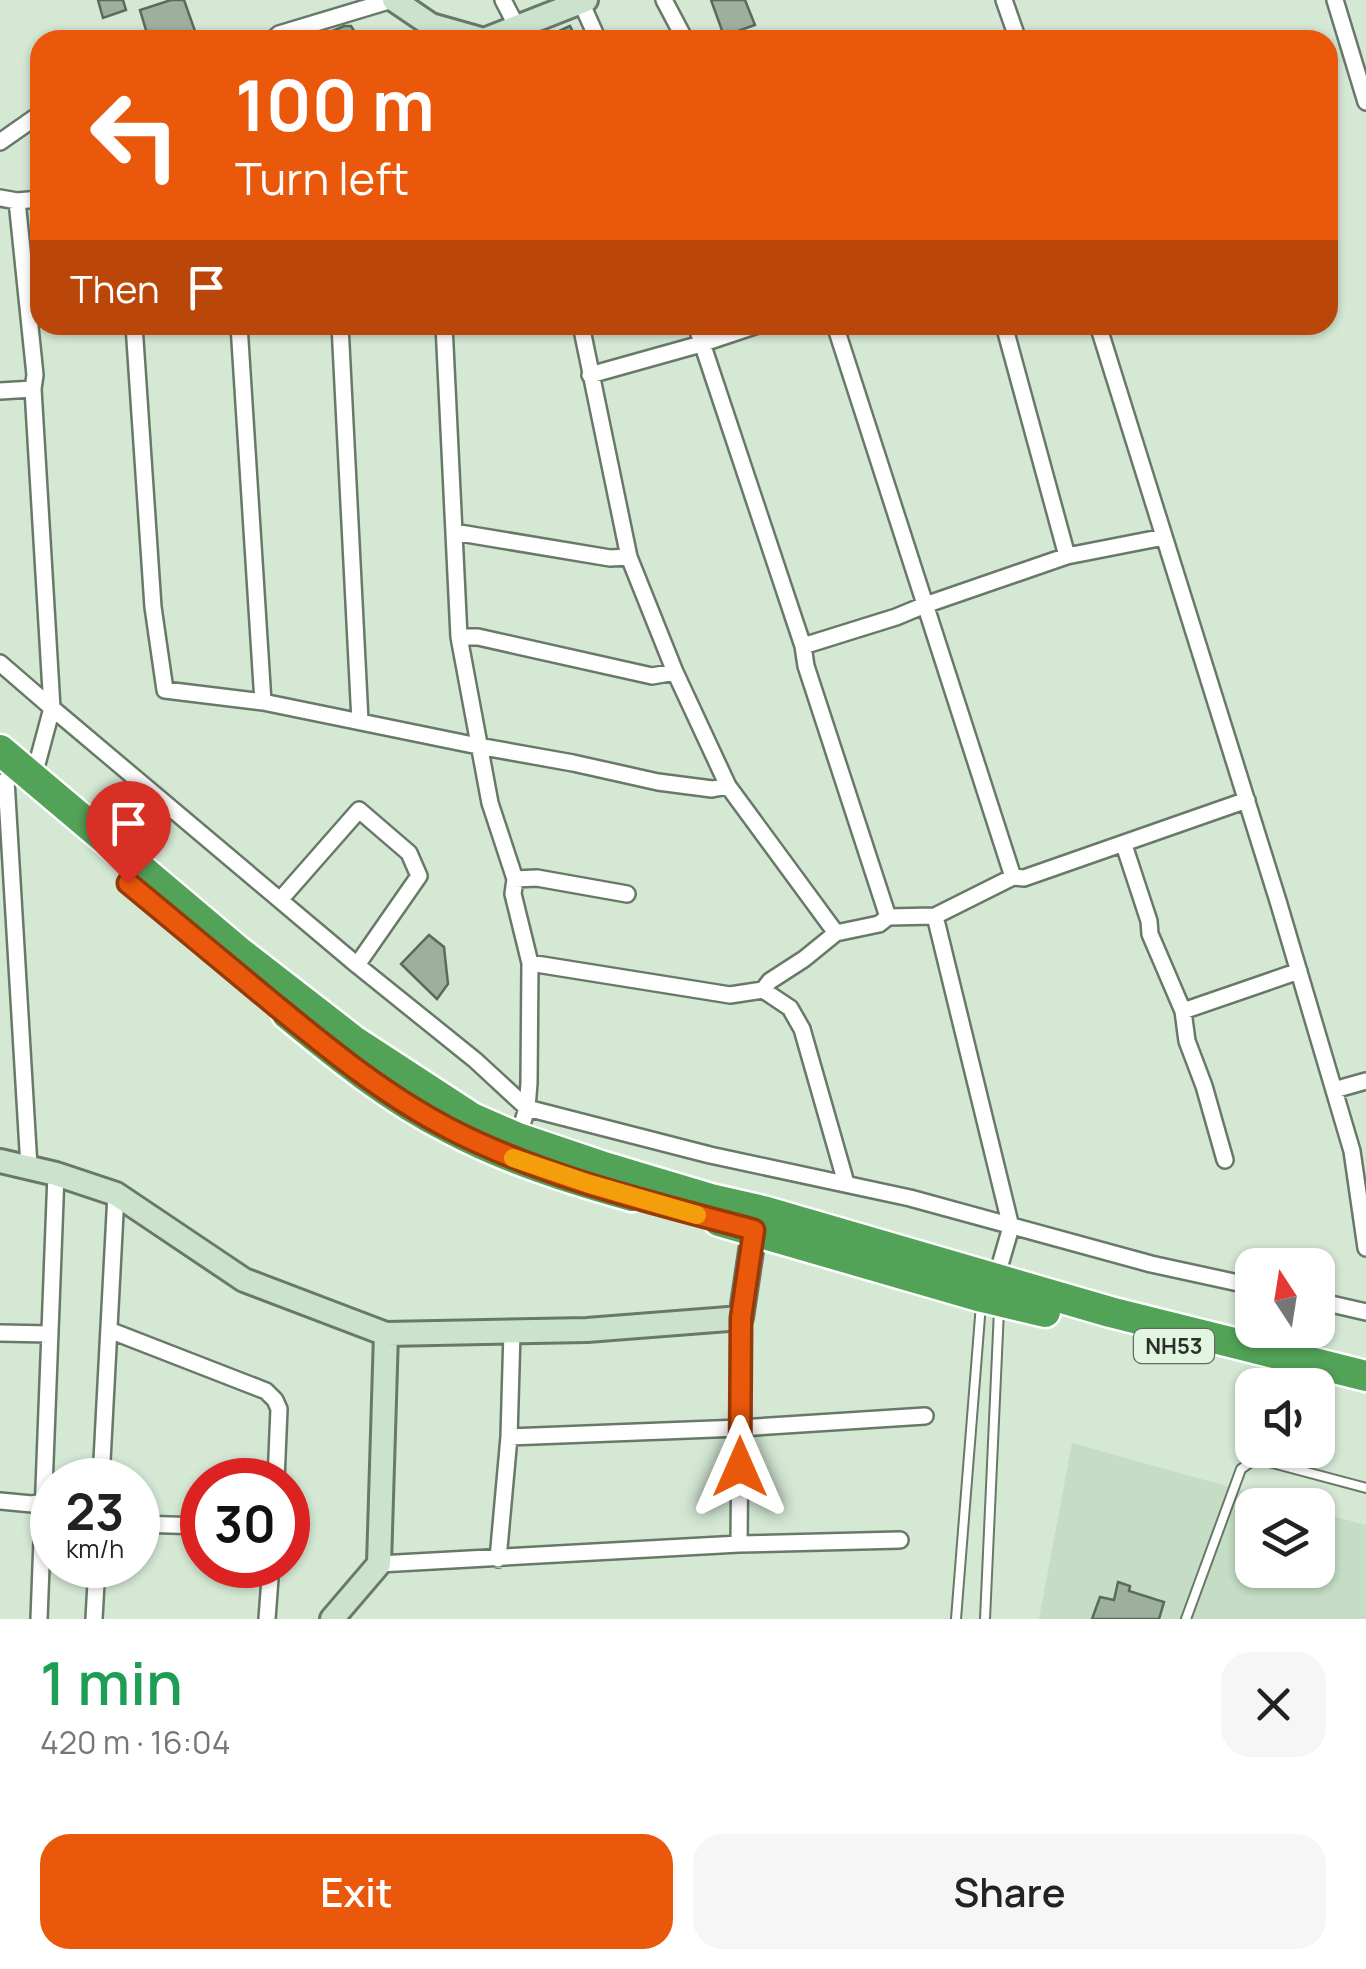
<!DOCTYPE html>
<meta charset="utf-8">
<style>
body{margin:0;font-family:Manrope,sans-serif;background:#f6f6f6;color:#222;height:100vh;display:flex;flex-direction:column;font-size:38px;white-space:nowrap}
*{box-sizing:border-box;margin:0}
p{font-size:32px;color:#767676}
.icon{flex:none;width:55px;height:55px;fill:none;stroke:currentColor;stroke-width:2;stroke-linecap:round;stroke-linejoin:round}
.map{position:relative;height:1619px;overflow:hidden}
.panel{display:flex;flex-direction:column;background:#fff;flex:1}
.panel>*{flex:none}
.hud{position:absolute;left:30px;top:30px;width:1308px;height:305px;border-radius:30px;box-shadow:0 2px 8px #0004;background:#ea580c;color:#fff;overflow:hidden}
.needle{width:65px;rotate:348deg}
.fabs{position:absolute;left:1235px;top:1248px;display:grid;gap:20px}
.fabs a{display:grid;place-items:center;width:100px;height:100px;border-radius:20px;background:#fff;box-shadow:0 2px 8px #0004;font-size:50px}
.speed{position:absolute;left:30px;top:1458px;display:flex;gap:20px;font-size:50px;font-weight:700;text-align:center}
.speed>*{display:grid;place-content:center;width:130px;height:130px;border-radius:50%;background:#fff;box-shadow:0 2px 8px #0004;line-height:1}
.speed small{font-size:25px;font-weight:400}
.speed .limit{border:15px solid #d22;background:#fff;color:#111}
.pin{position:absolute;display:grid;place-items:center;width:85px;height:85px;color:#fff;margin:-102px -42px;border-radius:50% 50% 50% 0;rotate:-45deg;box-shadow:0 0 10px #0007}
.pin .icon{rotate:45deg}
.me{position:absolute;width:110px;margin:-55px;rotate:0deg;stroke-linejoin:round;filter:drop-shadow(0 0 8px #0008)}
.turn{display:flex;align-items:center;gap:35px;height:210px;padding:0 40px;font-size:45px}
.turn .icon{width:130px;height:130px;stroke-width:2.5}
.turn b{display:block;font-size:70px;line-height:85px}
.then{display:flex;align-items:center;height:95px;padding:0 40px;background:#0003;gap:20px;font-size:38px}
.round{display:grid;place-items:center;flex:none;width:105px;height:105px;border-radius:30px;background:#f6f6f6}
.head{display:flex;align-items:center;justify-content:space-between;height:170px;padding:0 40px}
h1{font-size:60px;font-weight:600;line-height:75px;color:#1e9e55}
.primary-button{display:flex;gap:20px;margin-top:auto;padding:20px 40px}
.primary-button a{flex:1;height:115px;border-radius:30px;background:#ea580c;color:#fff;font-size:40px;font-weight:600;line-height:115px;text-align:center}
.primary-button a+a{background:#f6f6f6;color:#222}
.map>svg:first-child{display:block}
.built{fill:#c4ddc4}
.building{fill:#9db09d;stroke:#596b5a;stroke-width:2.5}
.lines{fill:none;stroke-linecap:round;stroke-linejoin:round}
.lane-casing{stroke:#687968;stroke-width:12}
.street-casing{stroke:#687968;stroke-width:20}
.secondary-casing{stroke:#687968;stroke-width:28}
.highway-casing{stroke:#fff;stroke-width:35}
.lane{stroke:#fff;stroke-width:8}
.street{stroke:#fff;stroke-width:15}
.secondary{stroke:#cbe3cd;stroke-width:22}
.highway{stroke:#52a258;stroke-width:30}
.route-casing{stroke:#983908;stroke-width:25}
.route{stroke:#ea580c;stroke-width:18}
.slow{stroke:#f59e0b;stroke-width:18}
.labels{text-anchor:middle;stroke-width:8;stroke-linejoin:round;paint-order:stroke}
.shield{fill:#e1f5e1;stroke:#616c61;stroke-width:2.5}
.shield-label{font-size:22px;font-weight:bold;fill:#2a312a}
</style>
<div class="map">
<svg width="1366" height="1619" viewBox="0 0 1366 1619">
<rect width="100%" height="100%" fill="#d4e8d4"/>
<!-- built -->
<path class="built" d="M1072,1443L1294,1505H1252V1570H1318V1512L1366,1525V1619H1039Z"/>
<!-- building -->
<path class="building" d="M98,0H123L126,10L103,18Z
M171,0H184L195,31L149,40L140,10Z
M711,0H745L755,25L724,36Z
M344,26H351L360,40H317L316,38Z
M570,26L577,40H540Z
M429,935L444,947L448,984L437,999L401,964Z
M1118,1582L1130,1586L1129,1591L1164,1602L1159,1619H1092L1100,1597L1114,1600Z"/>
<g class="lines">
<!-- lane casing -->
<g class="lane-casing">
<path id="lane" d="M956,1619L981,1304
M985,1619L999,1310
M1186,1619L1241,1469L1251,1462L1265,1461L1366,1488"/>
</g>
<!-- street casing -->
<g class="street-casing">
<path id="street" d="M503,0L517,27
M664,0L682,34
M1004,0L1018,40
M1335,0L1366,102
M581,2L598,40
M272,40L279,34L392,0
M0,142L40,114
M0,198L17,201L40,199
M17,201L35,375L33,389L52,708L357,965L475,1060L527,1108L710,1155L910,1198L1151,1264L1252,1286
M134,325L153,607L165,690L263,702L478,746L573,763L658,782L712,789L728,786
M239,325L263,702
M340,325L360,721
M444,325L459,637L490,803L515,879L513,894L530,963L529,1083L527,1108L518,1138
M581,325L629,557L675,672L728,786L836,933
M696,325L803,646L806,666L888,917
M835,325L1013,877
M1004,325L1067,556
M1098,325L1278,901L1352,1151L1366,1248
M590,375L701,344L758,325
M0,391L33,389
M454,532L610,558L629,557
M459,637H478L652,676L675,672
M803,646L896,617L925,605L1067,556L1164,537
M0,663L52,708L33,779
M6,780L29,1167
M1124,845L1149,921L1150,934L1183,1011L1187,1041L1204,1086L1225,1160
M515,879L537,878L627,894
M280,900L359,810L409,853L419,876L357,965
M935,916L1011,1227L1000,1265L1003,1281
M530,963L730,995L763,990L790,1008L802,1029L846,1183
M763,990L770,981L804,959L836,933L879,924L888,917L935,916L1013,877L1024,878L1247,800
M1183,1011L1299,971
M1334,1090L1366,1081
M1318,1301L1366,1312
M109,1330L266,1391L275,1400L279,1409L276,1480
M0,1333L50,1334
M509,1437L740,1428L925,1416
M101,1480L116,1194
M0,1501L32,1504L43,1502
M138,1524L202,1526
M739,1544L900,1540
M498,1559L509,1437L512,1332
M379,1564L739,1544L741,1318
M39,1619L56,1174
M94,1619L97,1565
M267,1619L271,1565"/>
</g>
<!-- secondary casing -->
<g class="secondary-casing">
<path id="secondary" d="M394,0L431,25L484,40L586,0
M0,1161L56,1174L116,1194L244,1280L386,1334L587,1330L741,1318L754,1231
M332,1619L379,1564L386,1334"/>
</g>
<!-- highway casing -->
<g class="highway-casing">
<path id="highway" d="M0,750L238,951L354,1041L472,1118L518,1138L601,1166L711,1199L763,1211L1110,1312L1366,1376
M287,1014C338,1056 391,1099 451,1129C508,1159 570,1179 632,1196
M719,1221L982,1297L1045,1312"/>
</g>
<!-- lane -->
<use href="#lane" class="lane"/>
<!-- street -->
<use href="#street" class="street"/>
<!-- secondary -->
<use href="#secondary" class="secondary"/>
<!-- highway -->
<use href="#highway" class="highway"/>
</g>
<g class="lines">
<!-- route casing -->
<g class="route-casing">
<path id="route" d="M128,883C177,924 226,964 275,1005C330,1050 386,1096 450,1129C545,1178 651,1202 754,1230L741,1318L740,1467"/>
</g>
<!-- route -->
<use href="#route" class="route"/>
<!-- slow -->
<path class="slow" d="M513,1158L590,1184L697,1215"/>
</g>
<g class="labels">
<!-- shield labels -->
<rect class="shield" x="1134" y="1329" width="80" height="34" rx="8"/>
<g class="shield-label">
<text x="1174" y="1354">NH53</text>
</g>
</g>
</svg>
<div class="fabs">
<a><svg class="needle" viewBox="-14 -14 28 28"><path d="M0-13l5 13h-10z" fill="#e53935"/><path d="M0 13l5-13h-10z" fill="#767676"/></svg></a>
<a><svg class="icon" aria-label="sound" viewBox="0 0 24 24"><path d="M4 9h4l5-4v14l-5-4H4zM17 9q2 3 0 6"/></svg></a>
<a><svg class="icon" aria-label="layers" viewBox="0 0 24 24"><path d="M12 4l9 5-9 5-9-5zM3 14l9 5 9-5"/></svg></a>
</div>
<div class="speed"><div>23<small>km/h</small></div><div class="limit">30</div></div>
<div class="pin" style="left:128px;top:883px;background:#d93025"><svg class="icon" aria-label="arrive" viewBox="0 0 24 24"><path d="M6 21V4h12l-3 4 3 4H6"/></svg></div>
<svg class="me" style="left:740px;top:1467px" viewBox="-20 -20 40 40"><path d="M0-17L14 15 0 8-14 15z" fill="#ea580c" stroke="#fff" stroke-width="4"/></svg>
<div class="hud">
<div class="turn"><svg class="icon" aria-label="left" viewBox="0 0 24 24"><path d="M17 20v-9H6M10 6l-5 5 5 5"/></svg><div><b>100 m</b>Turn left</div></div>
<div class="then">Then<svg class="icon" aria-label="arrive" viewBox="0 0 24 24"><path d="M6 21V4h12l-3 4 3 4H6"/></svg></div>
</div>
</div>
<section class="panel">
<div class="head"><div><h1>1 min</h1><p>420 m · 16:04</p></div><a class="round"><svg class="icon" aria-label="close" viewBox="0 0 24 24"><path d="M6 6l12 12M18 6L6 18"/></svg></a></div>
<div class="primary-button"><a>Exit</a><a>Share</a></div>
</section>
